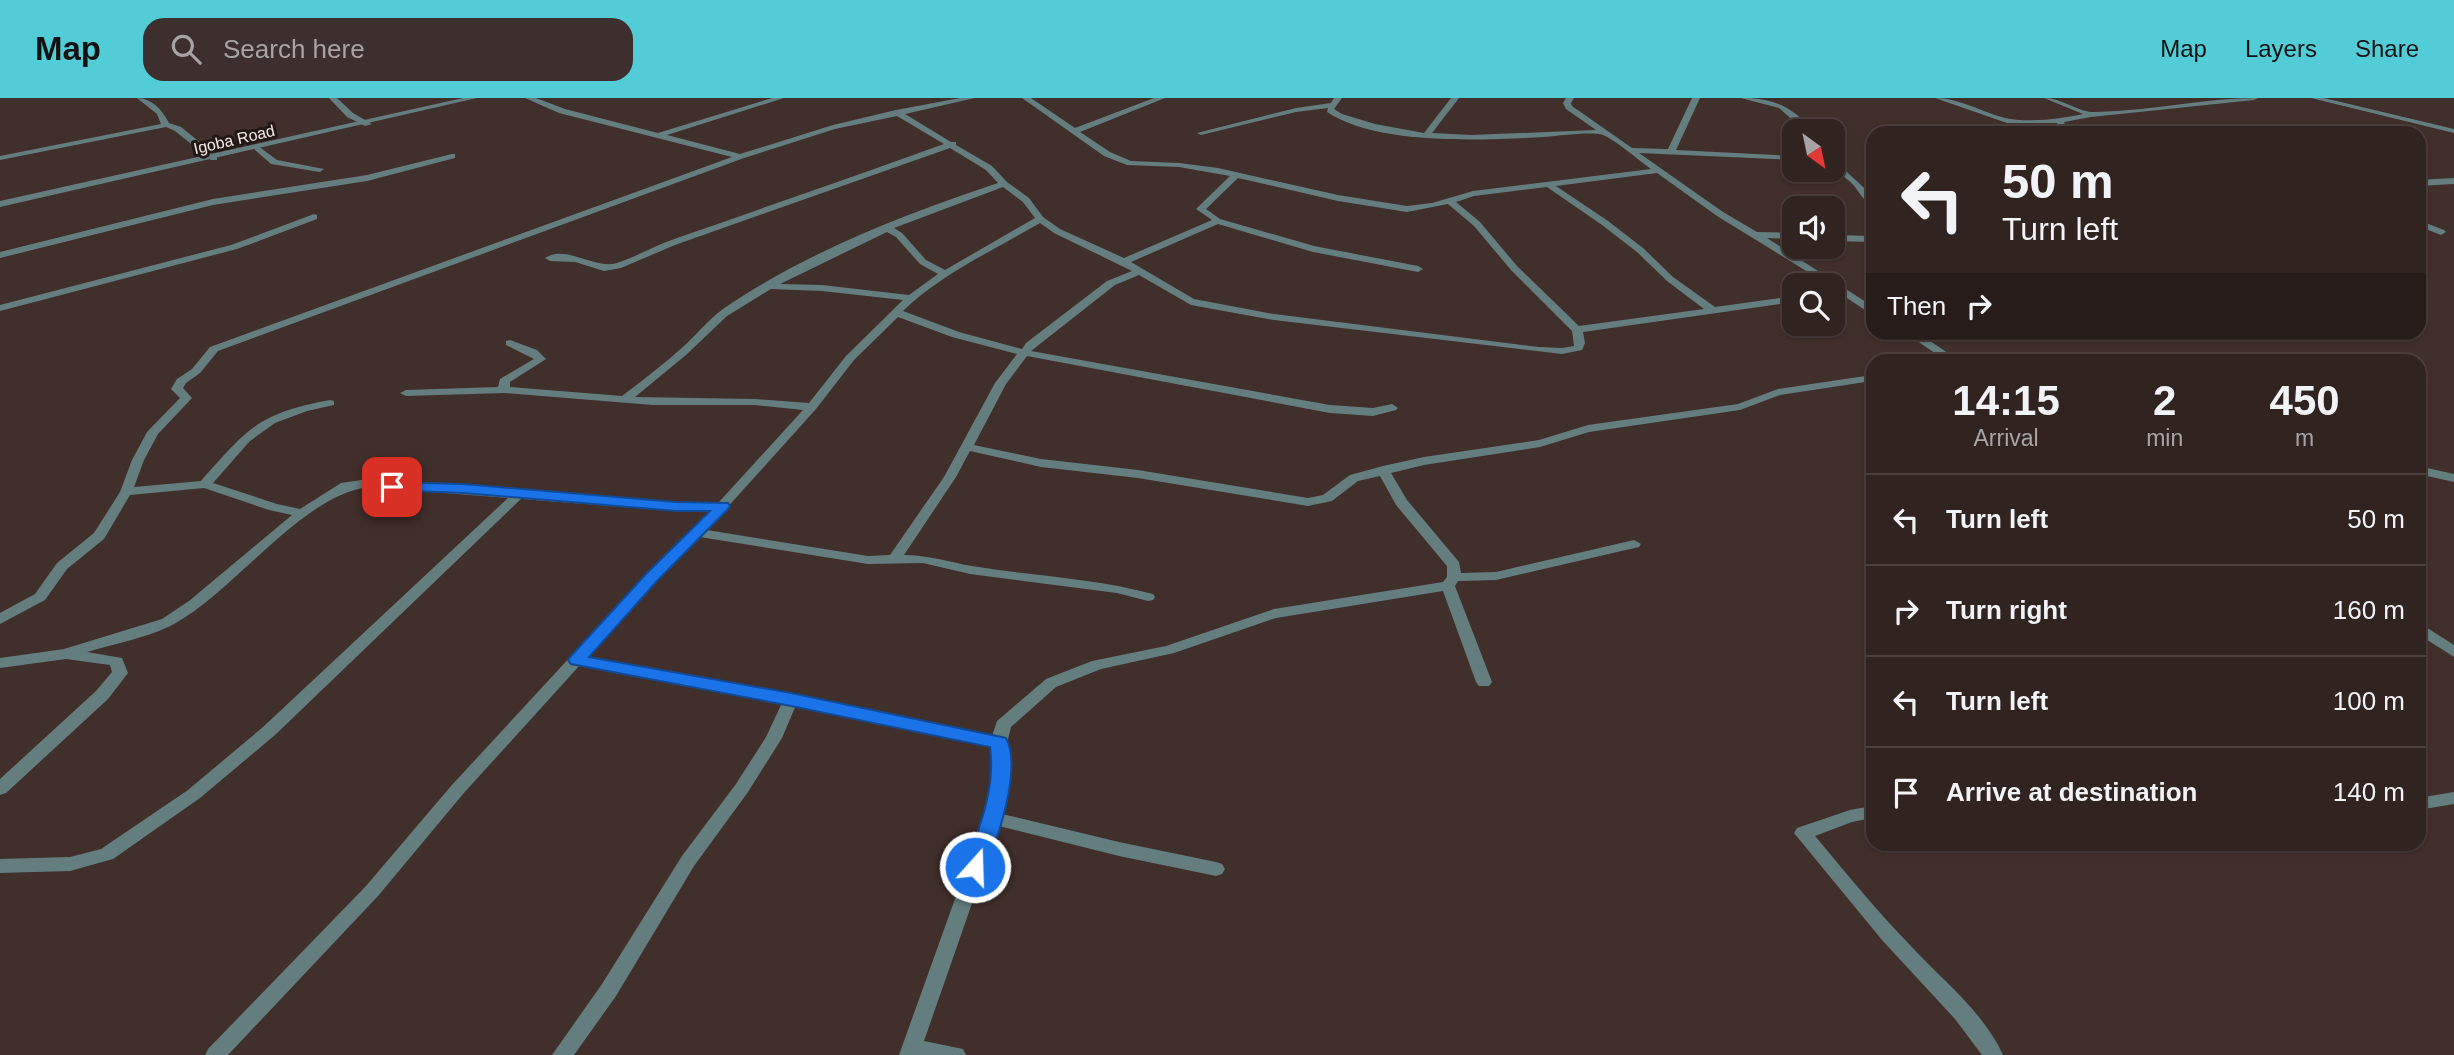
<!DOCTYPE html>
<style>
body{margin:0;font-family:Helvetica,sans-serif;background:#3d2f2d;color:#f1f3f6;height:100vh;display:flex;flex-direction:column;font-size:26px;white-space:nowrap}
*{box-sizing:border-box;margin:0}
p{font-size:23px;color:#a8a4a5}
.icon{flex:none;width:38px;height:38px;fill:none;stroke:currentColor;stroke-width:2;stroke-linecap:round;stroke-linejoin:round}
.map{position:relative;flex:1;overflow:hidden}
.side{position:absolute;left:1866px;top:256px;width:560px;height:497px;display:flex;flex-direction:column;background:#312320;border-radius:21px;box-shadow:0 2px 5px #0004,0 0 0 2px #4c403e}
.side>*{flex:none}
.banner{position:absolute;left:1866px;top:28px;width:560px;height:214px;border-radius:21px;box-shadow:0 2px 5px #0004,0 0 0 2px #4c403e;background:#312320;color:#f1f3f6;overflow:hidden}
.needle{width:46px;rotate:147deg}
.tools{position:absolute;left:1782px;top:21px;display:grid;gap:14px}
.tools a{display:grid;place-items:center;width:63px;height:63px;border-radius:14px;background:#312320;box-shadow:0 2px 5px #0004,0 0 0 2px #4c403e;font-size:35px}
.pin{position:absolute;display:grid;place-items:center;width:60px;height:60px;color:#fff;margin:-30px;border-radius:14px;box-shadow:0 4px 10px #0006}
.me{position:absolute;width:77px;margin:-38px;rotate:20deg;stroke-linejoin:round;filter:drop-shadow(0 0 5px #0008)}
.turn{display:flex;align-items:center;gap:24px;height:147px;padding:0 21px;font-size:32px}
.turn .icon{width:91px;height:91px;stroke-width:2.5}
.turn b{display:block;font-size:49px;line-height:60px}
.then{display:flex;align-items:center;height:66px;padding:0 21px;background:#0003;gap:14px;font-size:26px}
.eta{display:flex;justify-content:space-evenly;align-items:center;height:119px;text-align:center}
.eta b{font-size:42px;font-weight:700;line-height:49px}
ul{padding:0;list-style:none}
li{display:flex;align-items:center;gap:21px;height:91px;padding:0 21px;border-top:2px solid #4c403e}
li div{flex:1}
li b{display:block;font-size:26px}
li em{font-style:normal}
header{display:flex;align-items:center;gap:42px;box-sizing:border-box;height:98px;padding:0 35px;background:#52ccd6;color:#111}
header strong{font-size:33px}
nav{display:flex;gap:38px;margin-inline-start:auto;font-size:24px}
.search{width:490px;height:63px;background:#3d2f2d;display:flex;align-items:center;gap:18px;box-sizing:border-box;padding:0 24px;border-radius:21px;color:#a8a4a5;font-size:26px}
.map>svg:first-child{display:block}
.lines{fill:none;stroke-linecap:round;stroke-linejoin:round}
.minor{fill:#647e80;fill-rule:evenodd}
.tertiary{fill:#647e80;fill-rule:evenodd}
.route{fill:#1a73e8;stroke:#114b97;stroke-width:2}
.labels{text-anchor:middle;stroke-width:6;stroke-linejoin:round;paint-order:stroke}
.far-street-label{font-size:16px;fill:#f5e9e6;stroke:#221917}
</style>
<header>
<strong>Map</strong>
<div class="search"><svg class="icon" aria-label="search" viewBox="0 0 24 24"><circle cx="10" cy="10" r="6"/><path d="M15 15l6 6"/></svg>Search here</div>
<nav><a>Map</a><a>Layers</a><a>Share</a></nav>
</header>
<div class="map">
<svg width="2454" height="957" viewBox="0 0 2454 957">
<rect width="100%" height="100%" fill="#412f2b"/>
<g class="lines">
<!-- minor -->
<path class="minor" d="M137,0C152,0 163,13 169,25L181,29L217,58V62H211L175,33L166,29L0,62V58L161,26L157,16Z
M329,0H337L353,15L372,26L365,28L347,19Z
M525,0H536L565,11L658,35L772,0H784L667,37L740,56L833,27L896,12L960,0H975L905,16L951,44H956V47L992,68L1007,84L1029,100L1043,119L1060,131L1124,160L1212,122L1196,111L1230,78L1179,69L1127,67L1104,58L1022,0H1031L1075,30L1154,0H1165L1080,34L1110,54L1131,63L1179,65L1218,70L1338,97L1407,108L1432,105L1473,93L1651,71C1640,63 1614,41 1603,37C1593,33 1556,38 1544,39C1484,42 1378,48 1327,14L1328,10L1296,14L1201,37L1197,35L1296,10L1331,5L1334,0H1342L1334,11L1342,16L1375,26L1424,35L1451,0H1459L1432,35L1471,37L1596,32L1566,11L1563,5L1566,0H1574L1571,5L1572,8L1632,50L1668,51L1692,0H1700L1676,52L1794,58V62L1639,55L1723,114L1757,134L1794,135V141L1767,140L1872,208V215L1868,214L1832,190V187H1829L1717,118L1657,75L1556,88L1608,123L1643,150L1673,179L1715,209L1794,198V204L1583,234L1585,245L1582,252L1562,256L1274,222L1191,207L1139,177L1115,187L1031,253L1330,307L1373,310L1392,306L1398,310L1396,312L1373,318L1330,315L1027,258L1006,286L974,347L1041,361L1138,372L1308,400L1323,397L1350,377L1383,368L1424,359L1539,342L1588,327L1738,306L1778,291L1872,277V283L1780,297L1740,312L1589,334L1540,349L1424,367L1391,375L1407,402L1459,464L1461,475L1496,474L1634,442L1641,446L1639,449L1496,482L1458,483L1455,488L1492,584L1489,588H1479L1476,584L1443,493L1276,520L1174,555L1101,571L1056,589L1011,629L1007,645L1011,670L1002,716L1119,744L1216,764L1222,766L1225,771L1222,776L1216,778L1119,758L999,728L924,943L963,951L966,957H899L984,720L995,670L991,649L796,607L782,640L748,694L694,768L616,898L574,957H552L602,886L682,758L736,686L766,639L782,605L580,567L463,696L378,798L228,957H205L208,951L366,788L451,688L646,477L711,412L676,413L521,401L275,637L200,700L113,761L70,773L0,775V761L70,759L101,751L188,692L263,629L508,400L368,389C301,398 235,493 174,526C153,538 111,547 87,554L122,560L128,575L108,601L6,695L0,697V681L96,593L112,574L110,567L66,561L0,570V560L64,551L162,521L189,503L292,417L269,412L204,390L130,397L104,441L67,471L45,502L0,526V515L35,496L57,465L94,435L120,394L132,362L147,334L180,300L171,291L177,281L192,271L210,249L732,59L559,15ZM897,18L944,46C855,78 766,109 677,140C656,147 638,158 617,165C595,172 566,146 545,160L550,163L575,164L604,173L621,170L675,147L950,50L986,72L998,85C905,116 804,155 723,211C708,222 697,236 684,248C664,266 643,282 622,298L510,289V284L546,261L537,252L510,242L506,243V247L534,261L500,281L498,289L406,292L400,295L406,298L504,295L653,307H755L803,312L719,404L676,405L368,381L341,385L300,411L277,406L213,385L250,343L275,325L307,313L334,307V303L330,302C259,315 248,330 201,383L134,389L144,362L158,336L192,300L183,290L186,285L200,275L218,253L744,60L835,31ZM1238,80L1338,103L1407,114L1448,106L1474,128L1511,172L1572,233L1574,248L1562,250L1539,249L1274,216L1194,201L1131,164L1218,126L1313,154L1418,174L1423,171L1418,168L1314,148L1220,121L1206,111ZM1003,89L1023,104L1035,120L945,172L926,162L902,135L894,130ZM1547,89L1602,127L1637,154L1667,183L1704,211L1579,228L1517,168L1480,124L1456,104L1474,98ZM1040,125L1054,135L1132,173L1107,183L1026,245L1022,251L959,234L903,213C941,176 994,152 1040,125ZM887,134L896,139L920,166L938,176L909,197L822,187L780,186ZM771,191L822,193L903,202L846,258L809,305L755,301L635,299L686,257L727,218ZM898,219L952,239L1017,256L995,285L944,379L890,457L868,458L707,432L816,311L854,262ZM970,353L1041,369L1138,380L1308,408L1332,403L1358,383L1380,378L1396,407L1447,468V479L1443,484L1274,511L1166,548L1092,563L1046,581L997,623L992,638L791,596L587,559L656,483L700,439L868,466L923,465L970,476L1117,495L1148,503L1153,502L1155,499L1153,496C1094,480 1033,478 972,468C949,464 928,457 904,457L956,379Z
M1741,0C1773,0 1792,8 1813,33H1805L1779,10Z
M1935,0C1959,0 1982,14 2005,20C2027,25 2061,21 2083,16L2044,0C2063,0 2078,15 2096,14C2150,13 2203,0 2258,0L2254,2L2091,19L2064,24L2066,29L2079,35H2068L2060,32L2057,25H2007Z
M2311,0H2324L2454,31V35Z
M258,48L277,62L324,71L320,74L271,66L255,52L254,50Z
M452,56H455V60L367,83L213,107L0,160V154L213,101L367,77Z
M1832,59C1839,63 1843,70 1849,76C1858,85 1872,93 1872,108L1869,107C1864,101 1859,95 1855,89C1847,78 1832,75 1832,59Z
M2454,80V86L2418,88V82Z
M314,116L317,117V121L237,151L0,213V207L231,147Z
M2418,122L2444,132L2446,134L2441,137L2418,128Z
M1832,137L1872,138V144L1832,143Z
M1904,234H1917L1958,262H1945Z
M2418,368L2454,376V384L2418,376Z
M2418,524L2454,547V559L2418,536Z
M2454,694V706L2418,712V700Z
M1872,708V720L1852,724L1815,738C1846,775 1876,812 1910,847C1942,882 1983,913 2003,957H1982L1955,921L1882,842L1794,735L1797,730L1850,712Z"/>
<!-- tertiary -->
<path class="tertiary" d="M463,0H477L0,109V103Z"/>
</g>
<!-- route -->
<path class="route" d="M392,384L463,386L676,404L728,405L730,408L728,411L657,483L589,559L791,595L1006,640C1022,669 998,746 982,775L975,777L968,775L965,769C979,731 996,690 990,649L791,608L571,566L568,562L571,558L646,476L710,413H676L463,395L387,392L385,389Z"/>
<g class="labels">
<!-- far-street labels -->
<g class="far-street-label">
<text transform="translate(234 41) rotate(-13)" y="6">Igoba Road</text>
</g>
</g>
</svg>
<div class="tools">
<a><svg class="needle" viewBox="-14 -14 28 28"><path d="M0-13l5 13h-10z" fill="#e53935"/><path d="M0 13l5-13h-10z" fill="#a8a4a5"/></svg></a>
<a><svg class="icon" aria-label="sound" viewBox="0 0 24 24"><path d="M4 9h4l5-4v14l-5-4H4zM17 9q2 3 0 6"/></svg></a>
<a><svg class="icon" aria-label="search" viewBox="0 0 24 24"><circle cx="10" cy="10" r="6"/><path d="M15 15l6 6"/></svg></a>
</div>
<div class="pin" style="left:392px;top:389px;background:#d93025"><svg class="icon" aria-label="arrive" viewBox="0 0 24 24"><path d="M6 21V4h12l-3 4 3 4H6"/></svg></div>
<svg class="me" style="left:975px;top:769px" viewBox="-20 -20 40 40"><circle r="17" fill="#1a73e8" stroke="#fff" stroke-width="3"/><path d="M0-11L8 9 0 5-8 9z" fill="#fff"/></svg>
<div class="banner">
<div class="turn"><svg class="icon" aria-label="left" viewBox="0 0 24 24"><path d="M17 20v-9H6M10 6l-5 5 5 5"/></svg><div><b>50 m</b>Turn left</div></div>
<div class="then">Then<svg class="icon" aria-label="right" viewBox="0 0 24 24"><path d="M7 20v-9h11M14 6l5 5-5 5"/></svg></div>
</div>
<section class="side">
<div class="eta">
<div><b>14:15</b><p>Arrival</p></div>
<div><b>2</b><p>min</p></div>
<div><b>450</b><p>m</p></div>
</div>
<ul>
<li><svg class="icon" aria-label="left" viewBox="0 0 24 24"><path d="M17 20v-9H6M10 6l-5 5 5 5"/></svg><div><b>Turn left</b></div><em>50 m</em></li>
<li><svg class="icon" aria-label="right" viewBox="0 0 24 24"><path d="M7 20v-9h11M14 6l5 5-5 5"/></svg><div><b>Turn right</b></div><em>160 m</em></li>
<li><svg class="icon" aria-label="left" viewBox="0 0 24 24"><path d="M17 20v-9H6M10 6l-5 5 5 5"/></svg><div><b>Turn left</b></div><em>100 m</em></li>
<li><svg class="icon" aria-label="arrive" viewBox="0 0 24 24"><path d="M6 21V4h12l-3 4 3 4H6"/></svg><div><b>Arrive at destination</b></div><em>140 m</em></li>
</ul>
</section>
</div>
